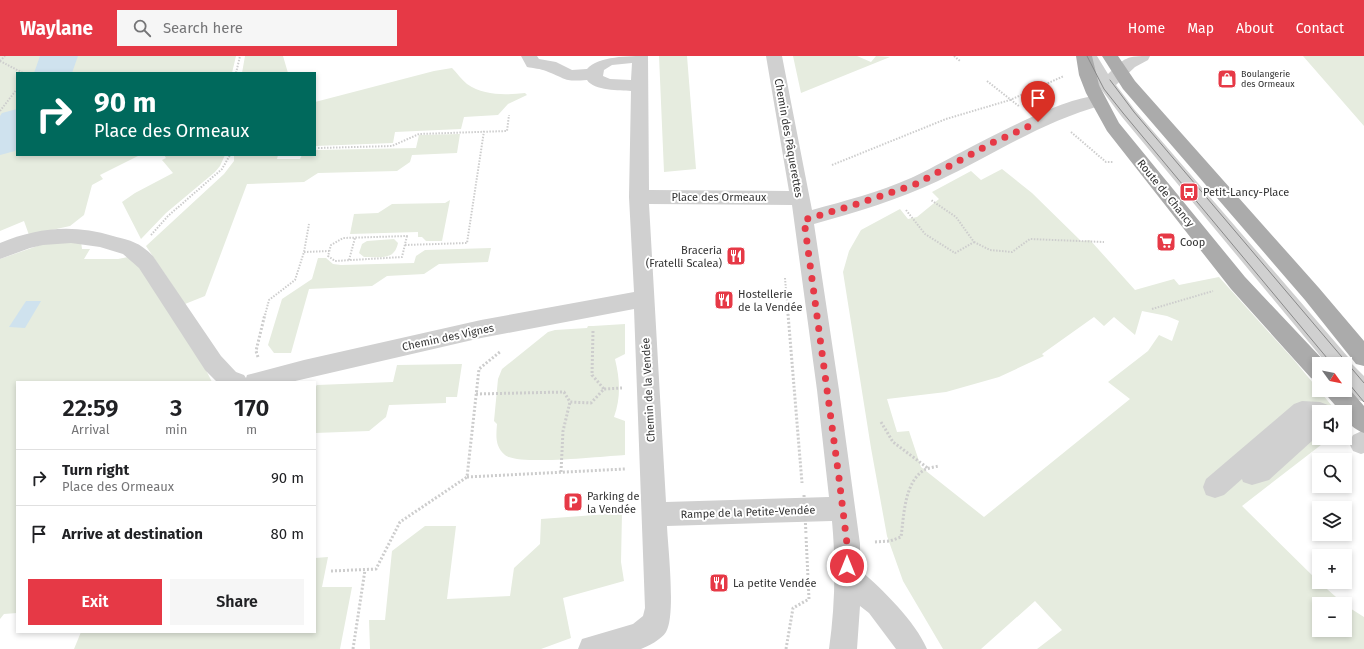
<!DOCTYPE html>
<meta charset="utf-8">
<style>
body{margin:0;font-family:"Fira Sans",sans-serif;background:#f6f6f6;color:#202124;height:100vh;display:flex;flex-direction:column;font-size:15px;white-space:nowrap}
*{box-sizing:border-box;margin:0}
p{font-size:13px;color:#757577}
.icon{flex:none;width:22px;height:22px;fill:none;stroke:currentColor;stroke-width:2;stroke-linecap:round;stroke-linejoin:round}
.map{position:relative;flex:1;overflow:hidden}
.details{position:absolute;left:16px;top:325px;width:300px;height:252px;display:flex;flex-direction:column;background:#fff;border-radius:0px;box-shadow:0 2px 6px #0003}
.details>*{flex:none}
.banner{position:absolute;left:16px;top:16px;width:300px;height:84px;border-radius:0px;box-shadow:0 2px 6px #0003;background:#00695c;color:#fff;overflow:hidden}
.needle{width:26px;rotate:123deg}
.buttons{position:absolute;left:1312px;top:301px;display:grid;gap:8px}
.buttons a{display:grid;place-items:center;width:40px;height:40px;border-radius:0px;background:#fff;box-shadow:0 2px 6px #0003;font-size:20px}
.pin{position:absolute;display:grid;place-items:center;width:34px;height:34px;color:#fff;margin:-41px -17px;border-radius:50% 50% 50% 0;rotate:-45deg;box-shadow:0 0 4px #0007}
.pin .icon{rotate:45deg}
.me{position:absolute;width:44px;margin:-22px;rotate:0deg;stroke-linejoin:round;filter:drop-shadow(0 0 3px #0008)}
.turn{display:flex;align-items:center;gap:14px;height:84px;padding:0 12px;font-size:18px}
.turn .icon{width:52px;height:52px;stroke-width:2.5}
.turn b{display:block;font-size:28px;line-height:34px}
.eta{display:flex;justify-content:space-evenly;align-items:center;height:68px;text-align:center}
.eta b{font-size:24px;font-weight:600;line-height:28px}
.cta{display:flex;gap:8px;margin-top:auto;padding:8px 12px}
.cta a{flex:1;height:46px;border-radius:0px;background:#e63946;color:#fff;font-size:16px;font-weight:600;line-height:46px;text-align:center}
.cta a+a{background:#f6f6f6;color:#202124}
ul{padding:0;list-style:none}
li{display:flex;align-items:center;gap:12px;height:56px;padding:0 12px;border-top:1px solid #e0e0e0}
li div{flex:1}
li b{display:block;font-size:15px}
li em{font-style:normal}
header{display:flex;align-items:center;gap:24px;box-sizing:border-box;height:56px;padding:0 20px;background:#e63946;color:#fff}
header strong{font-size:19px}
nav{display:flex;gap:22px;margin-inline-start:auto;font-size:14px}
.search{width:280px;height:36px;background:#f6f6f6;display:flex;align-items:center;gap:10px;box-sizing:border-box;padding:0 14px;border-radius:0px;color:#757577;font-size:15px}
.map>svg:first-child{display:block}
.green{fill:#e6ecdf;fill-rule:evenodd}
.water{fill:#cfe2ee}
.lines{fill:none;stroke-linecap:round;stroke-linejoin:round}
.river{fill:#cfe2ee;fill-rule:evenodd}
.path-far1{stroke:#cdcdcd;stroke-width:2;stroke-dasharray:1.5 1.5;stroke-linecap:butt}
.path{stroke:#cdcdcd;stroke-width:3;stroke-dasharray:2 2;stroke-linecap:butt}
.minor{fill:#d0d0d0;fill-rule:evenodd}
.major{fill:#ababab;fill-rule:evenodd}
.tram{stroke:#888;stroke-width:1}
.path-bridge{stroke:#cdcdcd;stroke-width:3;stroke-dasharray:2 2;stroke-linecap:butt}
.route{stroke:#e63946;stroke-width:7;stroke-dasharray:0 12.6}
.labels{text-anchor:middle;stroke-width:4;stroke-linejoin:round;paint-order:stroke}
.far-poi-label{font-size:9px;fill:#333;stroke:#fff;text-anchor:start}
.street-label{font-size:11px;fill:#333;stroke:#fff}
.poi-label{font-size:11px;fill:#333;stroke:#fff;text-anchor:start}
</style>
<header>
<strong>Waylane</strong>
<div class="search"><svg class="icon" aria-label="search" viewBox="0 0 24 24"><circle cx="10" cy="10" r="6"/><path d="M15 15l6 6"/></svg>Search here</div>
<nav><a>Home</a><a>Map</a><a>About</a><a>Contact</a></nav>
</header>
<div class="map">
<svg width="1364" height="593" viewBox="0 0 1364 593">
<rect width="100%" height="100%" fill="#fff"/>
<!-- green -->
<path class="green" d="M0,0H236L232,17H17V99H140L100,119L103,123L92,129L84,159L70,170L29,179L24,165L0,175Z
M245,0H283L288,17H242Z
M659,0H687L696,113L664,116Z
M793,0H857L871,6L876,0L890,1L801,37Z
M1303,0H1364V70Z
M452,12C457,17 462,24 467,28C484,40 506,39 525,37L527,39L508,48L498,59L464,61L461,73L395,76L393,87L315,90V46L434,15Z
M460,78L457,97L412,99L410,106L397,115L318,117L304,126L247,128L205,240L185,248L146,190L224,118L234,105V99H278L277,103H300L302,99H315V94L416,92L419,79Z
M164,99H225L220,110L215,116L166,157L141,183L122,146L135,137L173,117L162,104L166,102Z
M1002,113L1032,137L1081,185L1090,184L1135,234L1174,223L1179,229L1219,221L1294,304L1337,356H1319V382H1330L1242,450L1319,526L1344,548H1319V574H1345V549L1364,561V593H1037L1062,574L1035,545L981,593H943L903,525L887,480L871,392L843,216L849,195L861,174L900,153L908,163L917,161L939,143L932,136L971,115L981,124ZM1142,255L1167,260L1179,265L1172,285L1159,279L1148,295L1108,326L1130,343L984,461L921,411L909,375L897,376L887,343L946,336L999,321L1044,300L1042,298L1094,261L1104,270L1114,261L1135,279Z
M450,144L442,185H426L422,181H418V176L350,178L354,158L378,157L392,148L445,147Z
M394,183L398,187C394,206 379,200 364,201L359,197L362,188L367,185Z
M81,185L82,193H90L84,203H118L133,200L202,306L212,326H17V557L4,558L0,563V203L46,187Z
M491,192L488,206L439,208L424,218L387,220L372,230L309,233L291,297H274L268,289L282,243L312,223L318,202H326L333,208L341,209L414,207L416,200L425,194Z
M625,268V298L615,303C620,324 621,341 614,361L625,365V399C605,400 518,410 505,399C495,391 496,380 497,368L494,365L498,323L502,313L548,276L555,274L587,272L588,270H593Z
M462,308L457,341H446V347L389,349L386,361L369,375L315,377V331L317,329L393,326L397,309Z
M622,457L621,506L624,525L563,542L571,582L541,593H370L369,564H385L392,495L425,470H456L447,543L510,540L514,512L540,488L541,463Z
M328,501L322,531H352L340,593H74L81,576H315V502Z"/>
<!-- water -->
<path class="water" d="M26,245H41L25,272L9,271Z"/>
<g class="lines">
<!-- river -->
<path class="river" d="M40,0H78L72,17H34Z
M17,53V93L15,95L0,99V60L2,57Z"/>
<!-- path-far1 -->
<path class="path-far1" d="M954,0L960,5
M0,5L23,17
M0,5L5,0
M236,17L240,0
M987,25L1020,51
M0,55L17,33
M1071,76L1106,106H1113
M318,92L392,90L419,78L507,75L509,59
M832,109L946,63L1010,44L1064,20
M906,154L925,178L955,197L974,186L956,161L931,144
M151,179L168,160L222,113L230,99
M407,180L402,201L335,205L328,200L331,189L343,182Z
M974,186L990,194L1012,196L1030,183L1104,186
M405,189L467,187L484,75
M304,196L329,195
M349,204L355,182
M785,222L788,259
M1152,253L1213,235
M265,259L269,244L295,224L304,196L309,168"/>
<!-- path -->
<path class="path" d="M788,258L802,427
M593,275L592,319L604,333
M258,301L256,295L265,258
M476,338L564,336L570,346L591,347L604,333L622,332
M881,366L893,386L929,413
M561,416L563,375L570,346
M467,421L625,413
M875,486L890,485L901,481C904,460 904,427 924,414C928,412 934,411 939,410
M331,515L376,513L400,466L467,421L479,313L501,295
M353,593L365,514
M786,593L793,552L809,543L806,480"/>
<!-- minor -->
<path class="minor" d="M521,0H537L539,3L556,6L572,14L587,13C598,0 629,0 648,0L649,134L789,135L766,0H782L812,154C845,145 879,136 911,122C947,106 1071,32 1103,41L1106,45L1103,49C1041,66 995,98 938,125C898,144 856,156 814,168L839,334L860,488V514C883,534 915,565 927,593H896L869,557L860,550L857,593H829C835,551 836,508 832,465L667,470C668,492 676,560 666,576C661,584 648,590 641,593H578L582,583L633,568L643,560L645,552L634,253L481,282L291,326H217L205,314L139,212L123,198L100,191L71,187L43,189L30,192L0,203V187C38,171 74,168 113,180C132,185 139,186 153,200L221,300L236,316L244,319L246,322L247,319L304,304L481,264L634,236L629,141L631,35C620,34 594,35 587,24C563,26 567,23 546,15C541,13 533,12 527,11ZM632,7L631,24L610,23L603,20L604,14L612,9ZM649,148L792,149L817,334L829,441L666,446Z
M1081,0H1097L1108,18C1126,1 1126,0 1150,0L1148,4L1135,11L1116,29L1134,53L1348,301L1350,306L1364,320V346L1356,343L1345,330V308H1327L1122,61L1101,33Z
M1302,345L1320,346L1328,349L1332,356H1319V376L1312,385L1269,424L1252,429L1243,426L1242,423L1224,439L1215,442L1206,439L1203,431L1206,423L1294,348Z
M1364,374V397L1361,398L1353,395L1349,387L1353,379Z"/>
<!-- major -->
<path class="major" d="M1076,0H1092L1099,29L1119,67L1245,221L1327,308H1319V325L1311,322L1231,233L1107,75L1086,37L1079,19Z
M1102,0H1118L1135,25L1319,232L1364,285V310L1356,308L1305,244L1123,33Z
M1345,328L1364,350V377C1355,374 1345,366 1345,356H1341L1328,341L1325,334H1345Z"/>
<!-- tram -->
<path class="tram" d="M1087,0L1104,33L1123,57L1332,308
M1110,24L1134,56L1364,327
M1345,323L1364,346"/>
<!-- path-bridge -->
<path class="path-bridge" d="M804,439L806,478"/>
</g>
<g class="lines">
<!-- route -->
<path class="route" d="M847,510V488L839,422L804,164L857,148L916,128L992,87L1038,66"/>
</g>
<!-- icons -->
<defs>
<g id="shop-square" transform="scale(1)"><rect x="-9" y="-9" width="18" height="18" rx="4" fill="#e63946" stroke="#fff"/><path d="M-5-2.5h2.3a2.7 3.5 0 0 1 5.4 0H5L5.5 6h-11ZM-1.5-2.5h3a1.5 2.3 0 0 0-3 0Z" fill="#fff"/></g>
<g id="bus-square" transform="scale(1)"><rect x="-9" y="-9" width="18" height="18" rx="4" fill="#e63946" stroke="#fff"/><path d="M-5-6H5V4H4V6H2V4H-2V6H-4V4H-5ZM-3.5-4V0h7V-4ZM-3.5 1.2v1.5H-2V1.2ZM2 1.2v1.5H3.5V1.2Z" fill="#fff"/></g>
<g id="supermarket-square" transform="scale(1)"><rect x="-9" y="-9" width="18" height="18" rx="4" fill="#e63946" stroke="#fff"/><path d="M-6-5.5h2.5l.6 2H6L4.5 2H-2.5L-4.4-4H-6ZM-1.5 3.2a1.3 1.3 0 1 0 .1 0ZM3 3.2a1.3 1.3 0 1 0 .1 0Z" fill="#fff"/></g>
<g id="restaurant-square" transform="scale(1)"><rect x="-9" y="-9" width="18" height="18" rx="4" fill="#e63946" stroke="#fff"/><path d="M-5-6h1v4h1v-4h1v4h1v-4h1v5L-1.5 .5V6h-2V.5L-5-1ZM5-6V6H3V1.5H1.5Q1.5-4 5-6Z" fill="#fff"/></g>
<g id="parking-square" transform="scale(1)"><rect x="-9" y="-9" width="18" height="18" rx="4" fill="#e63946" stroke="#fff"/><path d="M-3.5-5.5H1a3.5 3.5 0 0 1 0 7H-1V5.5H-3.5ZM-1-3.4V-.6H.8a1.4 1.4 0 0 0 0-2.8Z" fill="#fff"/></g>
</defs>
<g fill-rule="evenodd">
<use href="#shop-square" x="1227" y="23"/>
<use href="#bus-square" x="1189" y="136"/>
<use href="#supermarket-square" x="1166" y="186"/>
<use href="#restaurant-square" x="736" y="200"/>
<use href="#restaurant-square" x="724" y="244"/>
<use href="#parking-square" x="573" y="446"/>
<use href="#restaurant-square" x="719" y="527"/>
</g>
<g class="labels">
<!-- far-poi labels -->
<g class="far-poi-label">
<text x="1241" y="21">Boulangerie<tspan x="1241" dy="10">des Ormeaux</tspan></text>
</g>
<!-- street labels -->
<g class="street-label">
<text transform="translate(789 82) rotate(80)" y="4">Chemin des Pâquerettes</text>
<text transform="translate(1166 137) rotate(51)" y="4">Route de Chancy</text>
<text x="719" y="145">Place des Ormeaux</text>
<text transform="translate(448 281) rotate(-12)" y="4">Chemin des Vignes</text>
<text transform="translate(648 334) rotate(-93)" y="4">Chemin de la Vendée</text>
<text transform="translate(748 456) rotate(-2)" y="4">Rampe de la Petite-Vendée</text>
</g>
<!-- poi labels -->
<g class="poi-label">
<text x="1203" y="140">Petit-Lancy-Place</text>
<text x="1180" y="190">Coop</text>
<text x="722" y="198" text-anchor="end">Braceria<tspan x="722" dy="13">(Fratelli Scalea)</tspan></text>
<text x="738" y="242">Hostellerie<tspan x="738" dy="13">de la Vendée</tspan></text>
<text x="587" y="444">Parking de<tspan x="587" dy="13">la Vendée</tspan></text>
<text x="733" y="531">La petite Vendée</text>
</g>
</g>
</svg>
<div class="buttons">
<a><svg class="needle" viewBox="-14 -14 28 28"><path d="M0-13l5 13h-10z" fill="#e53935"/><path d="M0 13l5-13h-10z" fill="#757577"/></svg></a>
<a><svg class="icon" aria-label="sound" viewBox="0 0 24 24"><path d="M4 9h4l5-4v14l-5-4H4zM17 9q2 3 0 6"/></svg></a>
<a><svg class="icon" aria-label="search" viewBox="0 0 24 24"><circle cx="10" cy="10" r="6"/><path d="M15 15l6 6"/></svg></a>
<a><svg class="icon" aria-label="layers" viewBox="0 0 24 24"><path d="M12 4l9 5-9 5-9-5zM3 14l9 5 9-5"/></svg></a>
<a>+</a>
<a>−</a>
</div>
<div class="pin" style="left:1038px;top:66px;background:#d93025"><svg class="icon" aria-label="arrive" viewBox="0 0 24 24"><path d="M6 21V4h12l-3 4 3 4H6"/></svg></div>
<svg class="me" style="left:847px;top:510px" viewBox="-20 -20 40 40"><circle r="17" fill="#e63946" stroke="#fff" stroke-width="3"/><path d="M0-11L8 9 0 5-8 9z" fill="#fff"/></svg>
<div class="banner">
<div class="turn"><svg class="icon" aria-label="right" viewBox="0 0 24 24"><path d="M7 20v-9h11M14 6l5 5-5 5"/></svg><div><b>90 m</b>Place des Ormeaux</div></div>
</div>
<section class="details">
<div class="eta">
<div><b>22:59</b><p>Arrival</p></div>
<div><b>3</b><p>min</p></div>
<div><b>170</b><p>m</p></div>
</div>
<ul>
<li><svg class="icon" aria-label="right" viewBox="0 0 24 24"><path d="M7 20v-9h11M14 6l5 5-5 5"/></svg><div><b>Turn right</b><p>Place des Ormeaux</p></div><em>90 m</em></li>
<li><svg class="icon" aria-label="arrive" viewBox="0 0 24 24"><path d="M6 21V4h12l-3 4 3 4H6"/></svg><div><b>Arrive at destination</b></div><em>80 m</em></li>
</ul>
<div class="cta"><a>Exit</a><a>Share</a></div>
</section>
</div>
